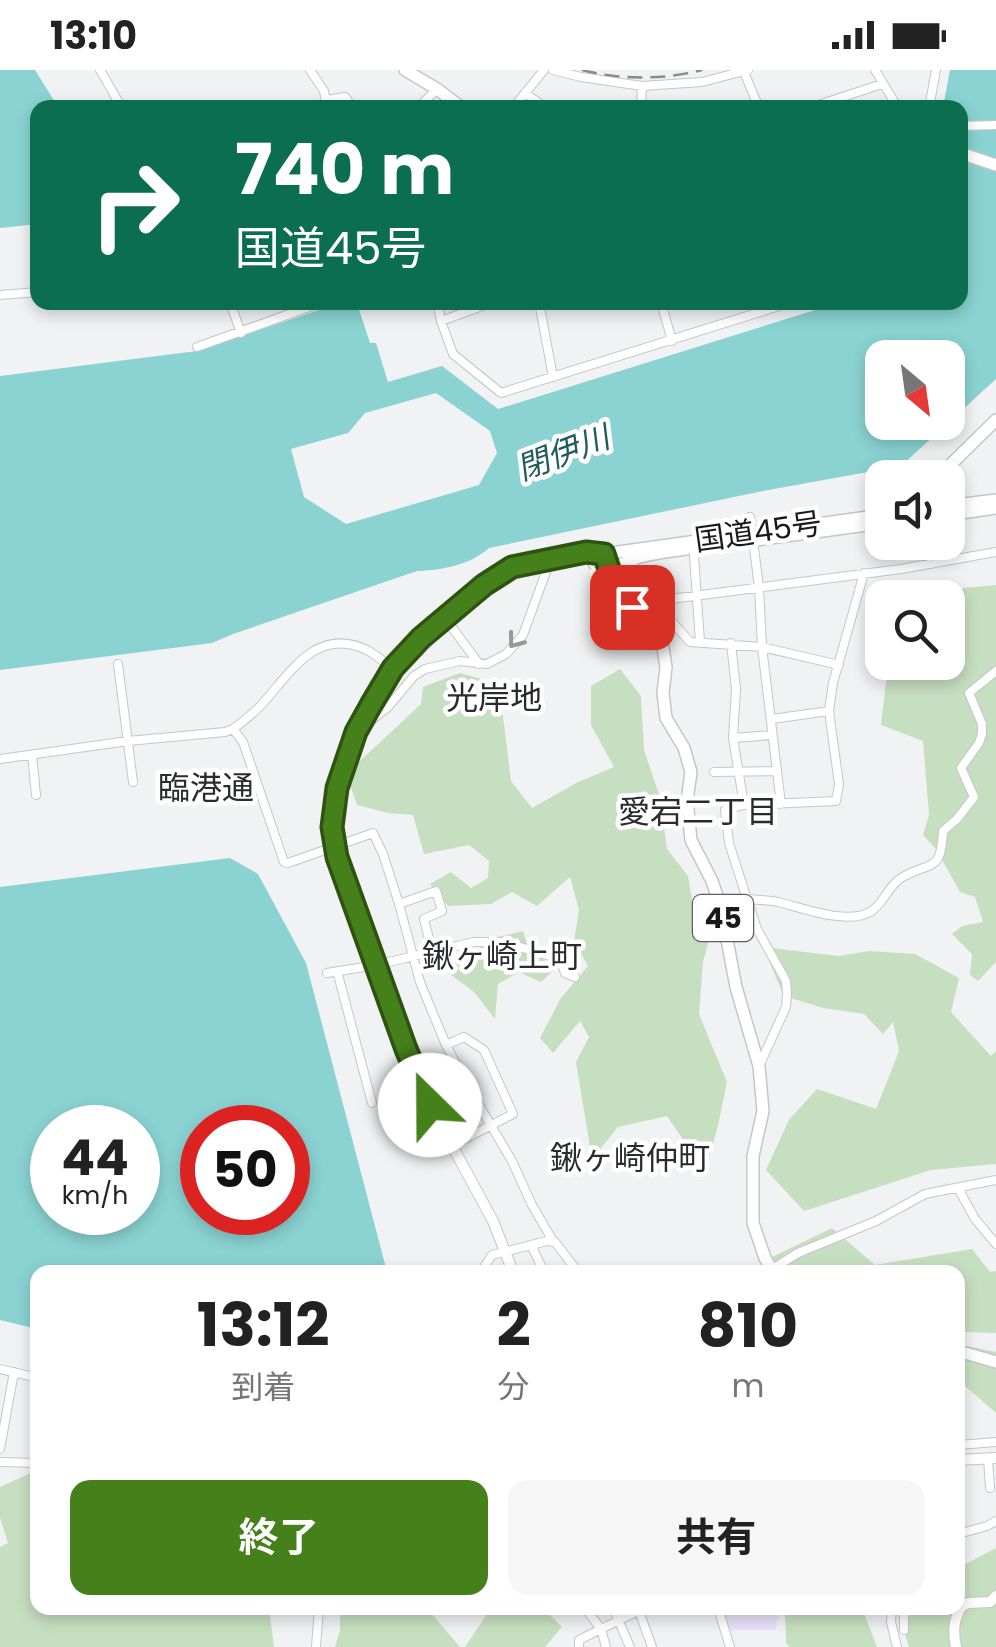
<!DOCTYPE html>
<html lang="ja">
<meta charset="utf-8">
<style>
body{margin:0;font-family:Poppins,"Noto Sans JP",sans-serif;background:#f6f6f6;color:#222;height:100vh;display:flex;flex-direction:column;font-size:38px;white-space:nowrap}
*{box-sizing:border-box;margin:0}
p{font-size:32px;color:#767676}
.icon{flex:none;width:55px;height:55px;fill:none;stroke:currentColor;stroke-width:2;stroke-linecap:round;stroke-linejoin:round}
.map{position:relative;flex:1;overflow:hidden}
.sheet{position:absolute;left:30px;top:1195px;width:935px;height:350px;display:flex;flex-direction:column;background:#fff;border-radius:20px;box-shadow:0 5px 15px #0003}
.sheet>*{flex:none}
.guide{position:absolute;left:30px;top:30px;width:938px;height:210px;border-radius:20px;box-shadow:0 5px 15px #0003;background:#0b6e4f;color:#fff;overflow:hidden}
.needle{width:65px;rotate:151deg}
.buttons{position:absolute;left:865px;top:270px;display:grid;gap:20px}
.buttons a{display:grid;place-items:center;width:100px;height:100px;border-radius:20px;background:#fff;box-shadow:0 5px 15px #0003;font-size:50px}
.speed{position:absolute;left:30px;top:1035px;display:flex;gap:20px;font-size:50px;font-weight:700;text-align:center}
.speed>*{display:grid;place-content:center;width:130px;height:130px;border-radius:50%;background:#fff;box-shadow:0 5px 15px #0003;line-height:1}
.speed small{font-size:25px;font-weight:400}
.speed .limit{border:15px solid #d22;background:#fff;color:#111}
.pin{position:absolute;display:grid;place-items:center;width:85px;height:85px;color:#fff;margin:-42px;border-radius:20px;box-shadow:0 5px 15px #0006}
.me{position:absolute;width:110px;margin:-55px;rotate:337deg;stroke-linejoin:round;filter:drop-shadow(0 0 8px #0008)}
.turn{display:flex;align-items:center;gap:35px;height:210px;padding:0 40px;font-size:45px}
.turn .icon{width:130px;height:130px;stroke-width:2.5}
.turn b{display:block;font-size:70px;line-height:85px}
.eta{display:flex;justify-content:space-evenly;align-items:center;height:170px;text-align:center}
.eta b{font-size:60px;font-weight:700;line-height:70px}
.cta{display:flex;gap:20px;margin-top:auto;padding:20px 40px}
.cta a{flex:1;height:115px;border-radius:20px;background:#46801a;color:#fff;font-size:40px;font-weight:700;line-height:115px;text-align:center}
.cta a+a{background:#f6f6f6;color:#222}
.status{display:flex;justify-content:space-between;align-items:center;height:70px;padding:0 50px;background:#fff;direction:ltr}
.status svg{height:28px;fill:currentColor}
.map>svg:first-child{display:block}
.education{fill:#eae4fa}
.green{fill:#c7dfc1}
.water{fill:#8ad3d2;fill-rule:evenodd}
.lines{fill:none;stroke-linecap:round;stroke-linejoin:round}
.minor-casing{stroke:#c5c6c8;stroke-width:10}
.major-casing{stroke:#c5c6c8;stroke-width:12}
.highway-casing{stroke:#c5c6c8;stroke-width:14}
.minor{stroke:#fff;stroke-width:8}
.major{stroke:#fff;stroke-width:10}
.highway{stroke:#fff;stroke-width:11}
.rail{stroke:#8a8a8b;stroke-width:2.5;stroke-dasharray:15 8;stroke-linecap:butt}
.minor-bridge-casing{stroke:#c5c6c8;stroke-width:10;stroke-linecap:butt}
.minor-bridge{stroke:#fff;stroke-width:8}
.oneway{stroke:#989898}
.route-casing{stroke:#2e5311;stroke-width:25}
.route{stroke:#46801a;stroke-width:18}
.labels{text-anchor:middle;stroke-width:9;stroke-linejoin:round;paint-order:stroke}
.shield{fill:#fff;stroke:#5e5e5f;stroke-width:2.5}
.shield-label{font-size:28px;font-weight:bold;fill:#19191a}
.street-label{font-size:30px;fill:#19191a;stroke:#fff}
.water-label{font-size:32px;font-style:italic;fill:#1f5c5c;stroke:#fff}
.neighbourhood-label{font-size:32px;fill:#2a2b2c;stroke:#fff}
</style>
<div class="status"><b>13:10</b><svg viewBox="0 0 49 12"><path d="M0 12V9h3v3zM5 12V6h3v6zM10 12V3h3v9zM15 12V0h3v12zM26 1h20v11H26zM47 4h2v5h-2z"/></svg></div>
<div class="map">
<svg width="996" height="1577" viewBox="0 0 996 1577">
<rect width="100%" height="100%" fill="#f1f2f3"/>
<!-- education -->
<path class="education" d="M722,1538H779L776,1560H727Z"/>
<!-- green -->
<path class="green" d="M996,515V892L978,911L970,905L972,884L952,864L962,856L983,852L975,827L960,822L936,779L923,765L929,745L923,671L881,655L887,603L884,593L948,592V529L963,518Z
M620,599L641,626L644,680L660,727L667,779L688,806L693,836L712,859L703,892L699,944L727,1012L718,1056L705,1102L667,1046L618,1057L592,1089L576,992L589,967L580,951L553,983L540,968L561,928L588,896L574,871L579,840L570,807L537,836L512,822L491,834L448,836L430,814L451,802L471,818L488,808L489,791L469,775L424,784L413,745L388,743L357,735L346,704L421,634L423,617L460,603L499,614L511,711L532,738L578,712L614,697L591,655V616Z
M523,861L529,880L556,898L541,912L519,902L498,914L495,949L474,922L427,887L464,894L489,869Z
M763,877L839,886L869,881L915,884L959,908L951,942L991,986L996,981V1094L931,1100L804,1141L766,1100L789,1050L817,1019L876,1039L899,981L893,952L883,964L864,944L823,938L784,926Z
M832,1158L875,1195L972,1179L990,1202L996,1201V1263L963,1262L958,1260V1202H793L770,1188Z
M958,1274L996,1282V1343L958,1310Z
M37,1400L38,1538H269L274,1577H0V1477L8,1473L0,1448V1417Z
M996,1478V1577H909L902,1555L916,1538H958V1498Z
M340,1538H433L431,1543L460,1577H335L340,1560Z
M491,1538H543L562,1557L545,1577H465Z
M785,1538H862L877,1577H790L786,1573Z"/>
<!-- water -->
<path class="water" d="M0,0H35L58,37L38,38L37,154L0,158Z
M950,0H996V309L901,396L763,421L489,478C470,495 442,500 417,501L233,564L212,573L0,600V306L197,281L340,233H357L370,273H376L388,312L442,296L498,339L828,236L832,233L960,232V38L943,37ZM882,288H948V352H882ZM436,323L490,361L497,383L479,415L346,454L304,427L291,379L348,363L365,343Z
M230,788L258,804L306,893L387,1202H38L37,1259L0,1250V817ZM52,1058H138V1142H52ZM202,1058H288V1142H202Z"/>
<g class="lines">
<!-- minor casing -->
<g class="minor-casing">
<path id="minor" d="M100,0L122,38
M310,0L324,21L327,38
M553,0L581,7L642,16
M875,0L898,38
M744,2L759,38
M525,23L546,38
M326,30L345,27L353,38
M418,38L437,19
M513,38L544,0
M641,38L642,16L702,12L748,0
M809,38L882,14
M929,38L936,0
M960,56L996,55
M0,225L38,222
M230,232L241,263
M437,232L441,251L453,284L501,323L792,232
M539,232L553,307
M661,232L672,271
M441,251L493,232
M197,277L323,232
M750,447L759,517L762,577L781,734
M693,471L700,572
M929,472L931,494
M631,491L640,513L663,530
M864,503L833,613L829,641L839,714L836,731L744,735L725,740L729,773L747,829C757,830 768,830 778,832C802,838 847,855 870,842C884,834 887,817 901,808C930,790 941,805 943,761L957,749L974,727L961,698L979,673L982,664V654L969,623L996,601
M445,548L479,594
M731,573L736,619L733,668L772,665
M118,594L133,712
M839,595L762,577L690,572L667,546L663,530L901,499L996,482
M393,598C384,592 376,585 367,580C317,556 291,602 263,633C254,643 244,651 233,659L243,672L284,792L288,793L373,763L383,784L399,834L420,912L446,975L467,1015L512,1091L532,1135L553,1171
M772,649L829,641
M357,662L388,637L414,606L425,599L460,591L487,594L506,584L523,565L551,488
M733,668L744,735
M32,685L36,725
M0,689L128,671L225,662L233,659
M714,702L777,701
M747,829L757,859L786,911L787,923L786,937L760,994
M399,834L436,821L442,841L424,849L432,881
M337,901L372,1033
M327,903L376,895L474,872H503L560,889L565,903L575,907
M446,975L464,967L484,980L513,1044L453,1075
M958,1118L975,1149L996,1174
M531,1175L544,1202
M771,1200L798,1183L876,1151L925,1124L996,1110
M481,1202L492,1185L547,1171L555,1172L578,1202
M0,1299L38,1308
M958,1375L996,1372
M0,1379L14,1302
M988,1388L990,1418
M0,1392L38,1393
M958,1464L987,1456L996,1451
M585,1538L601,1559L644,1538
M613,1538L630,1577
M638,1538L652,1577
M718,1538L730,1577
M892,1538L891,1552L897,1577
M904,1538V1560
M316,1577L319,1538
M579,1577V1570L601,1559L606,1577"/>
</g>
<!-- major casing -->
<g class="major-casing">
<path id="major" d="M513,1202L493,1151L430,1035L406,979L337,787C335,777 332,767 332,757C331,711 367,631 395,596C413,574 435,556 456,538C473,524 491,506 511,497C534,488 562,487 586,483
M958,1390L996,1388
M956,1577C953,1562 953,1549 962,1536L968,1533L990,1532L996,1526"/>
</g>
<!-- highway casing -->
<g class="highway-casing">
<path id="highway" d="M405,0L437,19L462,38
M960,83L996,95
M937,408L996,350
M948,436L996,430
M948,445L996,438
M749,471L882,453
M586,483L599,499L613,525L644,547L663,578L666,597L663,623L666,648L684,678L691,702L687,731L691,770L712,811L721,838L736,917L759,996L763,1041L753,1086V1153L765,1188L773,1202
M586,483L604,484L882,445
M610,502C628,485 662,483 686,479
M958,1281L996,1292"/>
</g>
<!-- minor -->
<use href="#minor" class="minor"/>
<!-- major -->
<use href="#major" class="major"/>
<!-- highway -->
<use href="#highway" class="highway"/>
<!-- rail -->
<path class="rail" d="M582,0C621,10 663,10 702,0"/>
<!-- minor-bridge casing -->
<g class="minor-bridge-casing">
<path id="minor-bridge" d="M594,502L617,503"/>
</g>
<!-- minor-bridge -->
<use href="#minor-bridge" class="minor-bridge"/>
</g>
<!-- one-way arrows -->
<defs><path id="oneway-chevron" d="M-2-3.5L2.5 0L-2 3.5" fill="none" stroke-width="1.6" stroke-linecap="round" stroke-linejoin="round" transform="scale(2.5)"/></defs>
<use class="oneway" href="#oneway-chevron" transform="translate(515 571) rotate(127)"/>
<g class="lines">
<!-- route casing -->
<g class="route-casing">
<path id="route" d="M430,1035L406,979L337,787L332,757L337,718L356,662L371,635L393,598L421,568L484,515L512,497L586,482L604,484L610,502C603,521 617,529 632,537"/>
</g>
<!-- route -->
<use href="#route" class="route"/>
</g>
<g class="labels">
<!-- shield labels -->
<rect class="shield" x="693" y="825" width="60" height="46" rx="8"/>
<g class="shield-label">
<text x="723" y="858">45</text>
</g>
<!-- street labels -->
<g class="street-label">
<text transform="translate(758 462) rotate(-8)" y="10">国道45号</text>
</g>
<!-- water labels -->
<g class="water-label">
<text transform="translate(563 383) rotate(-21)" y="11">閉伊川</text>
</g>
<!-- neighbourhood labels -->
<g class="neighbourhood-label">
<text x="494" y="639">光岸地</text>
<text x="206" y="729">臨港通</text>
<text x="698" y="753">愛宕二丁目</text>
<text x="502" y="897">鍬ヶ崎上町</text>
<text x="630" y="1099">鍬ヶ崎仲町</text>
</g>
</g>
</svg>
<div class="buttons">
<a><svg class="needle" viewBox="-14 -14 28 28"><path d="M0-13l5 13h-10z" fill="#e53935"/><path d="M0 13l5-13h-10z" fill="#767676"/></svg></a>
<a><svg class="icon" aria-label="sound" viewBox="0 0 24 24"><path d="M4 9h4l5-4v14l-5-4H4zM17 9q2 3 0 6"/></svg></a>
<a><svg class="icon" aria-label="search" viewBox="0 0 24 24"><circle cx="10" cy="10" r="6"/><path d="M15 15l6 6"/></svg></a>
</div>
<div class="speed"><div>44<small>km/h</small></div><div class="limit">50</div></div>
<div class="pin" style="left:632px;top:537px;background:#d93025"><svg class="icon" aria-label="arrive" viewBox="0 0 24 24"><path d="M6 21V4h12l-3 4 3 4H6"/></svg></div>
<svg class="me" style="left:430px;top:1035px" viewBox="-20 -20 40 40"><circle r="19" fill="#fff"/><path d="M0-13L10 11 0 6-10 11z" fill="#46801a"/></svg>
<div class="guide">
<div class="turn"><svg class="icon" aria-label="right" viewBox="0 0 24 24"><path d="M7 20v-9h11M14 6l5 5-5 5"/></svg><div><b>740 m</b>国道45号</div></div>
</div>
<section class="sheet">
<div class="eta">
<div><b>13:12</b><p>到着</p></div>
<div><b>2</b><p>分</p></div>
<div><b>810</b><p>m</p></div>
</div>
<div class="cta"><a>終了</a><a>共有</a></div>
</section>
</div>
